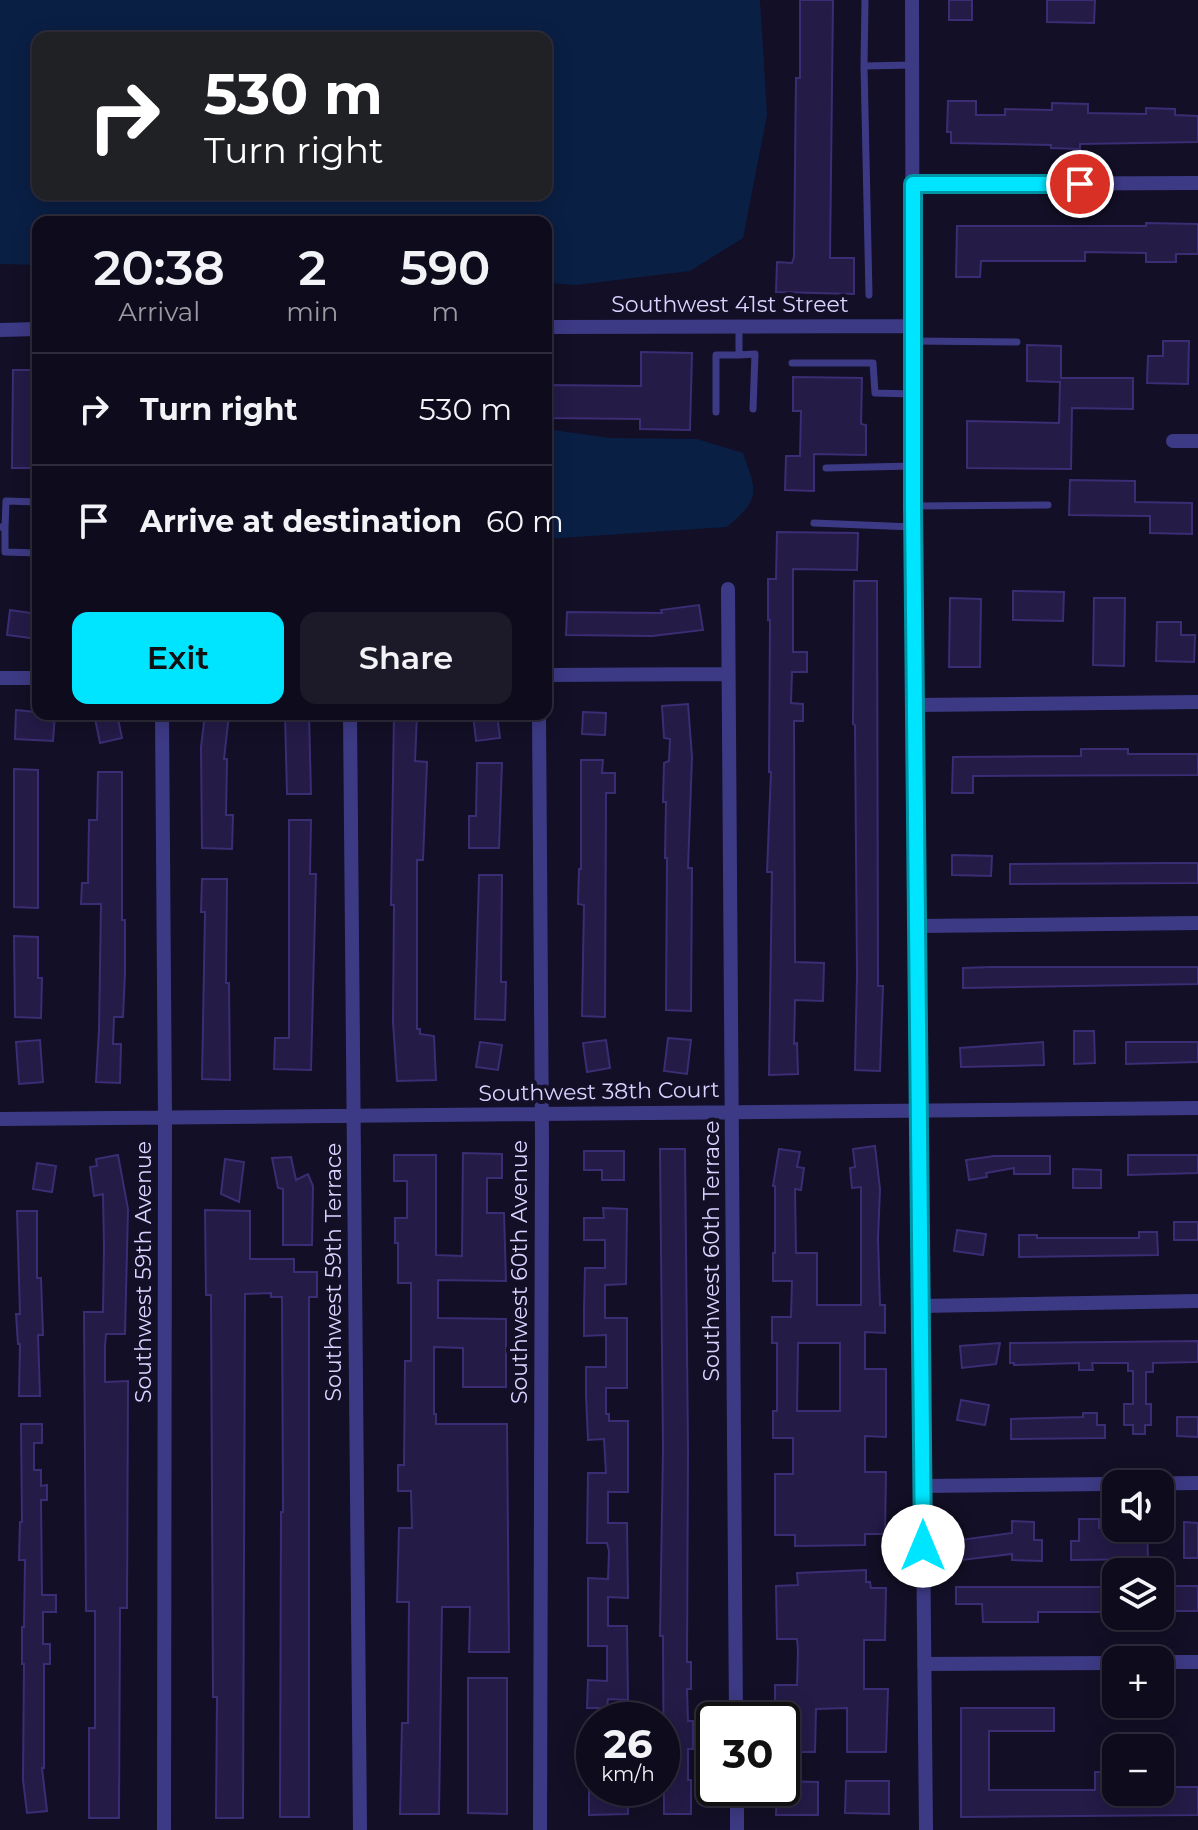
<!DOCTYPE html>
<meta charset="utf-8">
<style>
body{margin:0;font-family:Montserrat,sans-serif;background:#1c1929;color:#f1f3f6;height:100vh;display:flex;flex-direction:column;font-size:30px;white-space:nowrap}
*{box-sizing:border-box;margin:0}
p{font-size:26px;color:#9b9ba3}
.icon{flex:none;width:44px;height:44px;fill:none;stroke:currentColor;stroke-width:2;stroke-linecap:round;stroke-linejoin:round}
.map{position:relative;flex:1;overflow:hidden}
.side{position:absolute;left:32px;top:216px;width:520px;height:504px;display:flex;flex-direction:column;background:#0e0b1c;border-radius:16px;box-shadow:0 4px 20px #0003,0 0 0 2px #2e2b3b}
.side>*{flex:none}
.hud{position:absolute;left:32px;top:32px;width:520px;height:168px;border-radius:16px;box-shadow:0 4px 20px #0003,0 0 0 2px #2e2b3b;background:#202124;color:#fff;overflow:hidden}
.tools{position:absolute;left:1102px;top:1470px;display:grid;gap:16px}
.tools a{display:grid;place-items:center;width:72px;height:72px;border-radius:16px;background:#0e0b1c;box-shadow:0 4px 20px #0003,0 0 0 2px #2e2b3b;font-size:40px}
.speed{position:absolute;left:576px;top:1702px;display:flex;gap:16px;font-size:40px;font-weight:700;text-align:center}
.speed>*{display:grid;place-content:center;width:104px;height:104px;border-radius:50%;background:#0e0b1c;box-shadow:0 4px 20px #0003,0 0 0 2px #2e2b3b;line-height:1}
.speed small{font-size:20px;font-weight:400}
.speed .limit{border:4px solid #111;border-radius:12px;background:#fff;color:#111}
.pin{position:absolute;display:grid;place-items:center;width:68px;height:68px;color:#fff;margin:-34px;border:4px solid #fff;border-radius:50%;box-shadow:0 2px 8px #0007}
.me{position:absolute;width:88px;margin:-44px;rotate:0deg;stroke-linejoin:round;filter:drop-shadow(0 0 6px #0008)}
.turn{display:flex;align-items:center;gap:28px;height:168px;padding:0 40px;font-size:36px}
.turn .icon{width:104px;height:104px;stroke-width:2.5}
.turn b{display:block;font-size:56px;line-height:68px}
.eta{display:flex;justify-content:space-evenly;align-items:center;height:136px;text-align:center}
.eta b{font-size:48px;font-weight:600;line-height:56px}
.cta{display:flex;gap:16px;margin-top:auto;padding:16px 40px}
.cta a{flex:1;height:92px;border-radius:16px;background:#00e5ff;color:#111;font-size:32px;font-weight:600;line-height:92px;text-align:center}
.cta a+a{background:#1c1929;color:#f1f3f6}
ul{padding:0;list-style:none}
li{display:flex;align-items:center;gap:24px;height:112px;padding:0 40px;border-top:2px solid #2e2b3b}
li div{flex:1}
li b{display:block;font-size:30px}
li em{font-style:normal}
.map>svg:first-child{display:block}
.water{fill:#0a1f44;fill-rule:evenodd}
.building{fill:#241b47;stroke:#3b2d73;stroke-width:2;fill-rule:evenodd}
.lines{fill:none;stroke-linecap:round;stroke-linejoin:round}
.service{stroke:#3d3a85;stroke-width:7}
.minor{stroke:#3d3a85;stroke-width:14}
.route-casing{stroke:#0095a6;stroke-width:20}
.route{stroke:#00e5ff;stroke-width:14}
.labels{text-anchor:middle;stroke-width:8;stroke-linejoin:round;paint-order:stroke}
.street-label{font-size:22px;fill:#d9d4ff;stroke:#130f26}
</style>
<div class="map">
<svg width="1198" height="1830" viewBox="0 0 1198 1830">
<rect width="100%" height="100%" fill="#130f26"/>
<!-- water -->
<path class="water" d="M0,0H760L767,115L743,238L690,271L576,285L546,283V222H38V265L0,264ZM38,38H546V194H38Z
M546,429L610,438L697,439L743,453C757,493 761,498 727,527L546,539Z"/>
<!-- building -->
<path class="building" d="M800,0H833L830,258H854V294L776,292L777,262L792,263L794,257L796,78H800Z
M949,0H972V20H949Z
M1047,0H1095L1094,23L1047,22Z
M948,101H976V115H1005V109L1052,110V103L1088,104V113L1146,114V108L1175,109V115L1198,116V142L1080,144V149L1051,148V145L951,143V132H947Z
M1146,223L1198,224V254H1176V262H1146V253L1085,252V261H981L980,277H956L957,226H1146Z
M1163,341H1189L1188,384L1147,383L1148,356H1163Z
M1027,345L1061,346V378H1133V409L1072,408L1071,469L967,468V421L1059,423L1060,382L1027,381Z
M641,352L692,353L690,430L640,429V419L546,418V385L641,386Z
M13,370H38V468H12Z
M793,377L862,378L861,424L866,425V455L814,454V491L785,490L786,456H800L801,411H793Z
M1070,480L1135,481V502L1192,503V534L1150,533V516L1069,515Z
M777,532L858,533L857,570L793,569V652H807V672H792L791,703L803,704V721H794L795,962L824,963L823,1001L795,1000L794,1044L797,1043L798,1074L769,1075L772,872H767L771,772H769L770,620H768V579H776Z
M854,581H877L878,986H883L880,1071L855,1070L857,974L855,725L853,724Z
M1013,591L1064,592L1063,621L1013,620Z
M950,598L981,599L980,667H949Z
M1094,598H1125L1124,666L1093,665Z
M699,605L703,630L652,636L566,635L567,612L662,613L661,610Z
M10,610L38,614V639L7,635Z
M1157,622H1181V635H1195L1194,662L1156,661Z
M688,704L692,757L688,868H692L691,1011L666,1010L667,858H665L666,802H663L664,763L669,761L670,739L664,738L662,706Z
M16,710L55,714L53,741L15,739Z
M583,712L606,713L605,735L582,734Z
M94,714H117L122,738L100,743Z
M205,714H229L224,759H227L226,815H233L232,849L202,848L201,747Z
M285,714H309L311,794H287Z
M394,714H417L415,761L427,762L423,860H417V1029H420V1034L434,1036L436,1080L397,1081L393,1022L394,905H391Z
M473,714H497L500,738L476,741Z
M1081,749H1128V754H1198V775L973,776V793H952L953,757L1081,756Z
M581,760H603L602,773H615V793H606L605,1017L582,1016L584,905L578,904L579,869H581Z
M477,763H502L499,848H469V816H476Z
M14,769L38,770V908L14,907Z
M98,772H122V920H125V972L123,1017H114L113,1044H121L120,1083L96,1082L99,1030L101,904H81L82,883H88L89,820H97Z
M289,820H311L310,874H316L311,1070L274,1069L275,1038H289Z
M952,855L992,856L991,876L952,875Z
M1172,863H1198V883L1010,884V864Z
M479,875H502L501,982H506L505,1020L475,1019Z
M202,879H227L226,983H229L230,1080L202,1079L205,912H201Z
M14,936L38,937V978H42L41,1018L15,1017Z
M991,967H1198V984L963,988V968Z
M1074,1031H1094L1095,1063L1074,1064Z
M668,1038L691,1040L687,1074L664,1071Z
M40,1040L43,1082L19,1084L16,1042Z
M606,1040L610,1068L587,1072L583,1043Z
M480,1042L502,1045L498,1070L476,1067Z
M1043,1042L1044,1065L961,1067L960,1048Z
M1126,1042H1198V1062L1126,1064Z
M875,1146L880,1189L878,1238L880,1305H885V1333L865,1332V1369H886V1437L865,1436V1472H886L885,1534H865V1545L795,1546V1535H775V1474H793V1438H773V1411H777V1343H772V1317H791L792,1281H773V1253H775V1186H773L779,1149L800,1152L797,1167L804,1168L801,1190L795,1189L796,1253H817V1305H861V1187L852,1188L850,1168L855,1167L853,1149ZM798,1343H840V1411H797Z
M660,1149H685L688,1449L687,1662H691V1689H687L688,1721H693V1749H688V1780H691V1814H664L663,1636H660L663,1449Z
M584,1151H624V1180H602V1170H584Z
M463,1153L502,1154V1178H487V1213H504L506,1281L438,1280V1318L506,1319V1387H463V1348L434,1347V1414H436V1424H507L509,1652H469L470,1607H442L439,1814H400L402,1723H408L409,1602H397L399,1528H412L411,1491H398V1465H404L405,1361H411V1283H398V1243H395V1218H407V1181H394V1155H436V1255L462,1256Z
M118,1155L128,1209L125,1334H106L105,1346V1382L128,1381L127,1608H120L119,1818H89V1728H95V1611H86L84,1312H103L104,1247L103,1194L94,1196L90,1167L97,1166L96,1159Z
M1128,1155H1198V1173L1128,1175Z
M994,1156H1050V1174H1014V1168L986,1173L987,1177L969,1180L966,1160Z
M291,1157L296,1180L308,1174L313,1186L312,1245H283V1189L278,1188L272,1158Z
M225,1159L244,1162L239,1202L221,1194Z
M37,1163L56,1166L52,1192L33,1189Z
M1073,1169L1101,1170V1188H1073Z
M603,1208L627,1209L626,1284L605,1285V1318H627V1388H606V1414H609V1421H628V1492H608V1523H627L628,1598L608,1597V1626H627L628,1700L608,1699L607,1708H587L588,1680L607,1681V1646H588V1578L608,1579L609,1551L607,1543H587L588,1473H606L604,1439L588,1440L586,1396V1367H606V1335L584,1336V1310L585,1268H605V1240H584V1218H604Z
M205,1210L250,1211V1259H294V1272H317V1297H309V1817H280L281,1512H283L282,1297H271V1293L245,1294L243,1818H216L217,1697H213L211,1295H206Z
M17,1211H37V1278H41L43,1335H38L40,1396H19L20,1344H18L16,1314H20Z
M1174,1222H1198V1240H1174Z
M957,1230L986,1234L983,1255L954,1251Z
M1139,1232H1157L1158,1255L1019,1257V1235H1037V1238H1139Z
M1198,1341V1362L1153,1363V1372H1146V1404H1151V1425H1145V1434H1133V1425H1124V1404H1133V1371H1128V1363H1092L1093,1370H1079V1363L1014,1365V1363H1010V1343Z
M1000,1343L996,1364L962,1368L960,1346Z
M961,1400L989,1405L985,1425L957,1420Z
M1083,1413H1097V1425H1105V1438L1011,1439V1419L1083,1417Z
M1177,1417H1198V1437L1177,1436Z
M21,1424H42V1443H34V1470H41V1486L47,1485V1500H41L42,1595H56V1612H43V1644H50V1664H44V1768H42L47,1811L27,1813L23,1780L24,1664H22V1627H24L25,1560H19L20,1522H22Z
M1079,1519H1099V1528H1147L1148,1559L1071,1560V1541H1079Z
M1012,1521L1034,1522V1540H1042V1561L1012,1560V1554L962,1560L960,1540L1012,1533Z
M1184,1522L1198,1523V1558H1184Z
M866,1570V1582H870L871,1588H886L885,1640H864V1689H888L886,1752H847V1708L816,1709L815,1752H782V1709H775V1685H797L798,1650L797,1639H777L776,1586L798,1585L797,1573Z
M1160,1586H1198V1611H1160Z
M956,1587H1116V1612H1038V1622H983L982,1604H956Z
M468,1678H507V1814L468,1813Z
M961,1708H1054V1731H989V1790H1095V1772H1116V1792H1160V1787H1198V1815L961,1817Z
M782,1781L818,1782V1815H776L777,1788H782Z
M846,1781H889V1814L845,1813Z
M589,1788H628V1814L589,1815Z"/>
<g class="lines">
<!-- service -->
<path class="service" d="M864,66L865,0
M869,295L864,66L912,65
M739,326V355L755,354L753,409
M913,341L1017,342
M792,363H873L875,393L913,394
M716,412V355H739
M826,468L913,466
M913,506L1048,505
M814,523L913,527
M0,527L5,528V552L38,553
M5,528L6,501L38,502"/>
<!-- minor -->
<path class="minor" d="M912,0L913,527L926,1830
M913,184L1198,183
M546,327L913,326
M0,330L38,329
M1173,441H1198
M728,589L736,1720
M546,675L728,674
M0,678H38
M915,705L1198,702
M162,714L165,1118L164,1830
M350,714L360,1830
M539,714L542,1142L540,1830
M918,926L1198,923
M0,1119L1198,1108
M921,1306L1198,1301
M922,1486L1198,1483
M1160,1662H1198
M924,1664L1116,1663
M737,1788V1830"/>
</g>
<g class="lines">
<!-- route casing -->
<g class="route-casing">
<path id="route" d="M923,1546L913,506V184H1080"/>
</g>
<!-- route -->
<use href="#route" class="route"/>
</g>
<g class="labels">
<!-- street labels -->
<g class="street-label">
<text x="730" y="312">Southwest 41st Street</text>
<text transform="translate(599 1091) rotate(-1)" y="8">Southwest 38th Court</text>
<text transform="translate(711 1251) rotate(-90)" y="8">Southwest 60th Terrace</text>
<text transform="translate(143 1272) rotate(-90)" y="8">Southwest 59th Avenue</text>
<text transform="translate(333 1272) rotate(-90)" y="8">Southwest 59th Terrace</text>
<text transform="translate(519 1272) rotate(-90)" y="8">Southwest 60th Avenue</text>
</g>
</g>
</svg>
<div class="tools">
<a><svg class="icon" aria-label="sound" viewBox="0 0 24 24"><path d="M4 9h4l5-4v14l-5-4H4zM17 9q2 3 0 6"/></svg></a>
<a><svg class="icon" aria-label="layers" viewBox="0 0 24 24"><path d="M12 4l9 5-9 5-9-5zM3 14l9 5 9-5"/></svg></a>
<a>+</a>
<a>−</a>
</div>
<div class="speed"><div>26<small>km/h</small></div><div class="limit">30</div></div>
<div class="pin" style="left:1080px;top:184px;background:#d93025"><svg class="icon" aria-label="arrive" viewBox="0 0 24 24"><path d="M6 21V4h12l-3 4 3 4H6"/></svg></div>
<svg class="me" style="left:923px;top:1546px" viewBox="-20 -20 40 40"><circle r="19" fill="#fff"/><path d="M0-13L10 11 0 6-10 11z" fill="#00e5ff"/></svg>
<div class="hud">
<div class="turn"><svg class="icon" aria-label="right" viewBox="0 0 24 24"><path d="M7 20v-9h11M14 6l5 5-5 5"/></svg><div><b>530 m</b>Turn right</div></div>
</div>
<section class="side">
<div class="eta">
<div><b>20:38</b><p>Arrival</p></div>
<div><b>2</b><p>min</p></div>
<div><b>590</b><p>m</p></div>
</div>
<ul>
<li><svg class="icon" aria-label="right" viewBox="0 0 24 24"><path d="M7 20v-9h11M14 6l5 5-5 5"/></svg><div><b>Turn right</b></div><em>530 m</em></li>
<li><svg class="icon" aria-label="arrive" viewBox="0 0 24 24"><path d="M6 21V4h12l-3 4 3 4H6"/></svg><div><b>Arrive at destination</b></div><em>60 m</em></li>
</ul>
<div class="cta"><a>Exit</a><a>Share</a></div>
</section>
</div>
